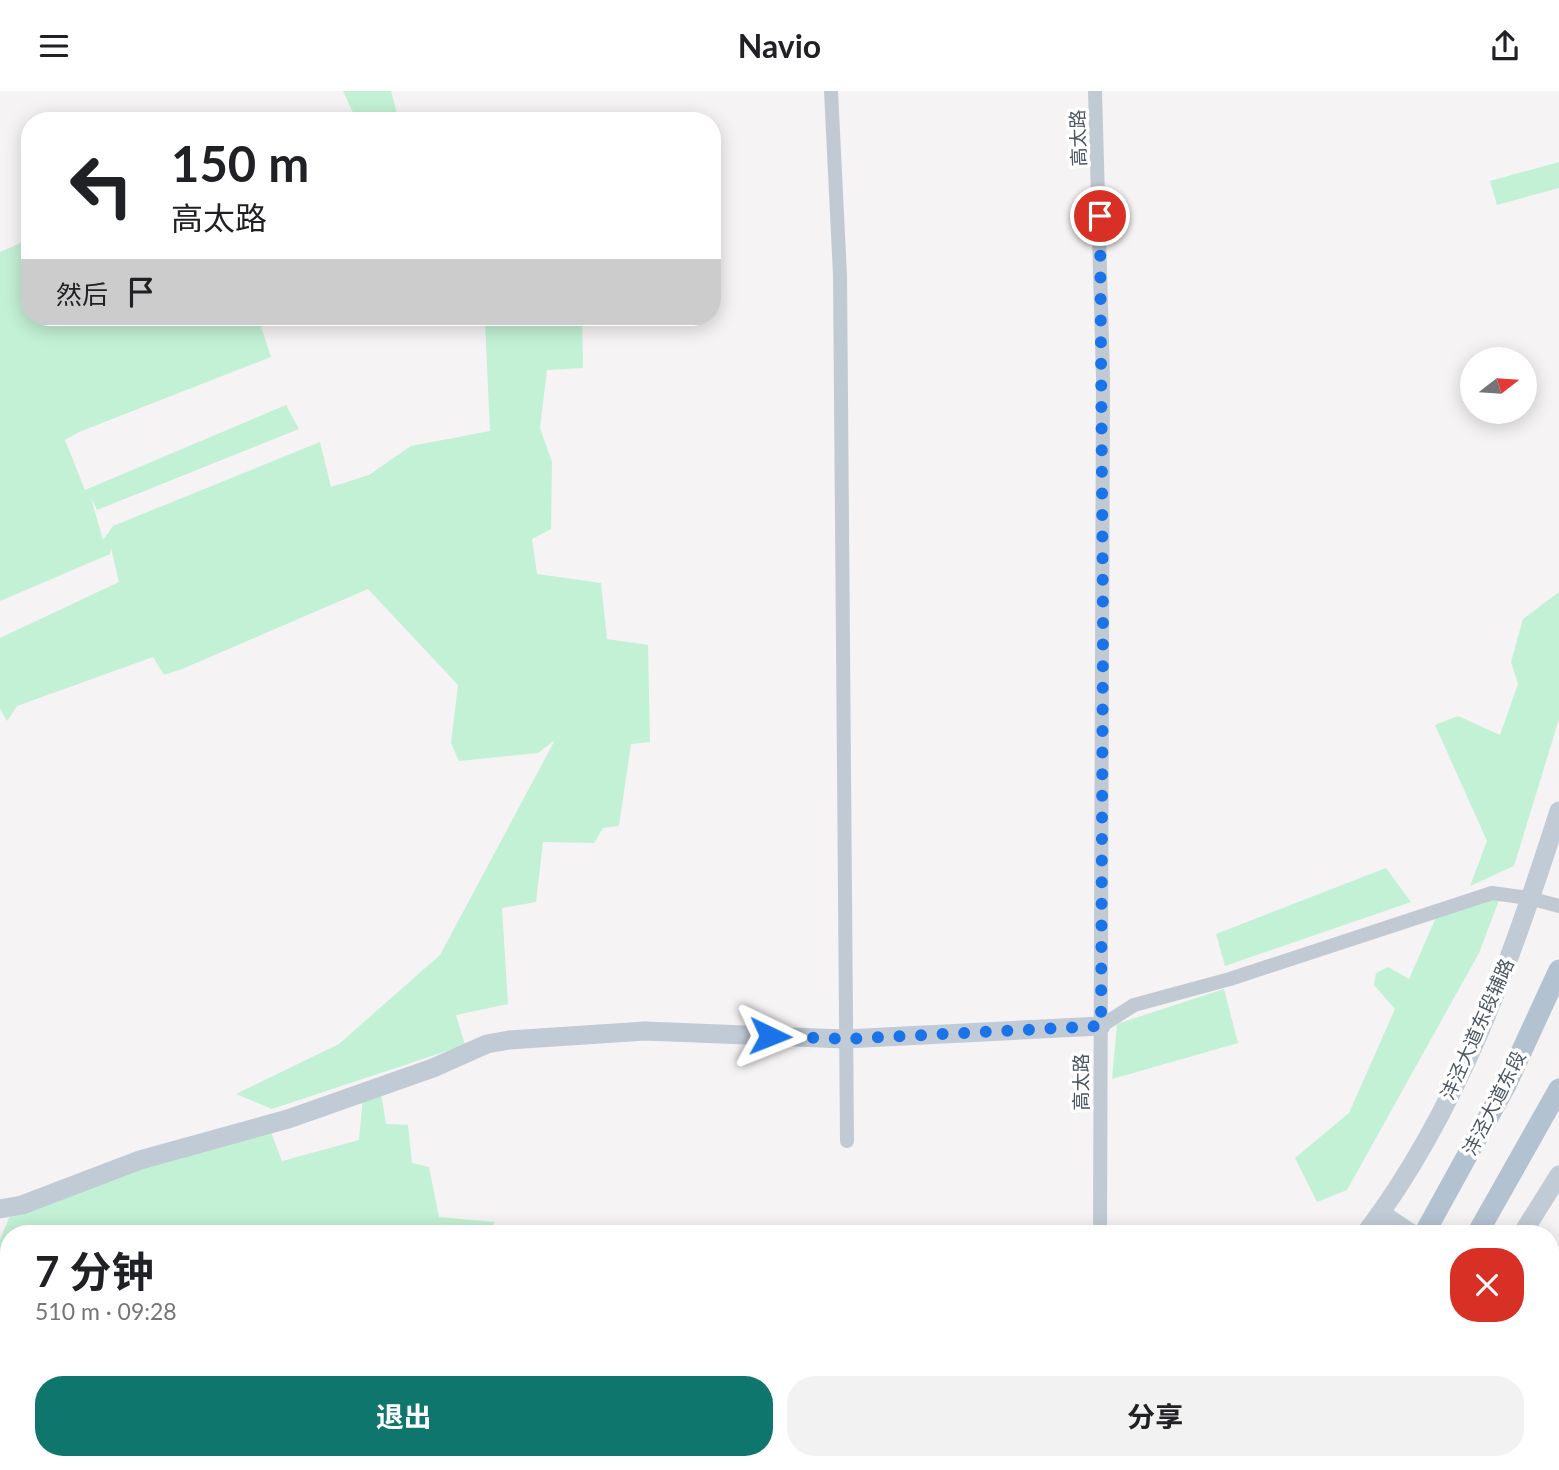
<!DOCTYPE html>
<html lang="zh">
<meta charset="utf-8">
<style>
body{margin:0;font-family:Lato,"Noto Sans SC",sans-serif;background:#f2f2f2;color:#202124;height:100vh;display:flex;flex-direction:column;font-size:26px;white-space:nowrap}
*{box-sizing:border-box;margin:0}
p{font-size:23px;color:#757577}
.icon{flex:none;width:38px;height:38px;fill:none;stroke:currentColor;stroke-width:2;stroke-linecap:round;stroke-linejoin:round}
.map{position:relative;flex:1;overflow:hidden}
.drawer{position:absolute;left:0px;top:1134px;width:1559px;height:245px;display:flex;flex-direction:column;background:#fff;border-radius:28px 28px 0 0;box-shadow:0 4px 18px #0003}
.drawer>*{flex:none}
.banner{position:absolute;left:21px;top:21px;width:700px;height:214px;border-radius:28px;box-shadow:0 4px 18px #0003;background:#fff;color:#202124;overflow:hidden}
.needle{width:46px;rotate:73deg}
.tools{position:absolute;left:1460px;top:256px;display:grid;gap:14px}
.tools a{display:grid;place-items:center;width:77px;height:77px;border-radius:50%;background:#fff;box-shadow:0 4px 18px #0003;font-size:35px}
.pin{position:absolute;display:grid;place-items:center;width:60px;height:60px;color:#fff;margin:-30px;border:4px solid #fff;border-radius:50%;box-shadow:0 2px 7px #0007}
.me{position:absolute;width:77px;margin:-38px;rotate:92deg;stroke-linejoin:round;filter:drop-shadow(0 0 5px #0008)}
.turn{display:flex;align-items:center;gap:24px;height:147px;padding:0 35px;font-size:32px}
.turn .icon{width:91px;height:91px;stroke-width:2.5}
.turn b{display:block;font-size:49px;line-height:60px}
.then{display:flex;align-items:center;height:66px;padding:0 35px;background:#0003;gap:14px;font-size:26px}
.round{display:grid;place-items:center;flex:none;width:74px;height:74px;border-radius:28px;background:#f2f2f2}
.headline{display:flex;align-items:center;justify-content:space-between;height:119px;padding:0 35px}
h1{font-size:42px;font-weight:700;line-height:52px}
.primary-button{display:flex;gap:14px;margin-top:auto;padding:14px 35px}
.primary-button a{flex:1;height:80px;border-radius:28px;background:#0f766e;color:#fff;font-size:28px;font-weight:700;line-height:80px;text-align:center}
.primary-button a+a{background:#f2f2f2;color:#202124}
header{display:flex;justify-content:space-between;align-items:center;height:91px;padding:0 35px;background:#fff;font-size:32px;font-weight:700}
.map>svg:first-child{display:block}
.green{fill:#c3f1d5}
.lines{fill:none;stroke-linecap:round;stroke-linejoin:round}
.street{stroke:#c1cad2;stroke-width:14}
.secondary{stroke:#c1cbd6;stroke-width:19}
.primary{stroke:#b3c2d1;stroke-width:21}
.route{stroke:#1a73e8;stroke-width:12;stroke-dasharray:0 21.6}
.labels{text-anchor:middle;stroke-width:7;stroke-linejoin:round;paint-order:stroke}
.street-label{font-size:19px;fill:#4a5661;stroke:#fff}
</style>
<header><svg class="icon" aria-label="menu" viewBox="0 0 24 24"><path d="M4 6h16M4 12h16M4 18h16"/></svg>Navio<svg class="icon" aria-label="share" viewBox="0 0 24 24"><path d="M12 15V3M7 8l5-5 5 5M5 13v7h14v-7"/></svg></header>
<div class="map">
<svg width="1559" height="1379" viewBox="0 0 1559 1379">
<rect width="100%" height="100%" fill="#f5f3f3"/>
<!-- green -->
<path class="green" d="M343,0H391L399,30H357Z
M1559,71V97L1497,114L1490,90Z
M30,148V226H258L271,266L79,341L65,349L85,399L286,314L299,338L97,419L91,407L103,449L113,435L320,351L331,396L369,384L411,355L490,340L485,231L482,226H582L583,277L547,279L540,337L552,371L551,438L532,448L537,483L601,492L607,548L648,554L650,651L631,653L619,735L603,737L594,752L543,751L536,811L502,817L508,913L456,924L465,954L272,1018L236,1003L339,953L440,864L555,649L538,662L459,670L451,652L458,594L368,498L182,578L164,584L153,566L17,615L7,630L0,618V547L119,491L111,457L110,463L0,510V161Z
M1559,501V628L1514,775L1470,795L1487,750L1435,634L1458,625L1500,644L1518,593L1511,571L1523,528Z
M1386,777L1411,811L1225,875L1216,843Z
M1501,804L1479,862L1347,1099L1317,1111L1295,1067L1349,1022L1395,918L1374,894L1376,882L1388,876L1409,888L1437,824Z
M1224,898L1238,952L1112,988L1117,933Z
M380,996L386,1033L408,1034L412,1072L429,1076L439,1126L494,1131L492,1143H350V1135L316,1136L295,1143H9V1297L0,1303V1149L13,1117L267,1031L282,1070L359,1049L363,1006Z
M333,1370H501L497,1379H332Z
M1112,1370H1177L1173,1379H1112Z
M1427,1370H1484L1478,1379H1421Z"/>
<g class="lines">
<!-- street -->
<path class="street" d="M831,0L840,184L847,1050
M1095,0L1103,286L1100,1143
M1101,935L1134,914L1230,888L1492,802L1529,807L1559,815
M1104,1370V1379"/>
<!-- secondary -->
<path class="secondary" d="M0,1118L22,1114L140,1069L288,1028L433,977L487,953L509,949L645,940L845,948L1101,935
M1380,1122L1412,1143
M1365,1143C1460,1018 1512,867 1559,720
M1522,1143L1559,1084
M1550,1228L1559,1232
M1550,1253L1559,1256
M1211,1379L1216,1370
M1374,1379L1379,1370"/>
<!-- primary -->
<path class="primary" d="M1424,1143L1506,994L1559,879
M1477,1143L1559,998
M1266,1379L1271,1370
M1327,1379L1333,1370"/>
</g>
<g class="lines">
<!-- route -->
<path class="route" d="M770,945L845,948L1101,935L1103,531L1100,125"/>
</g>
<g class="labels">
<!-- street labels -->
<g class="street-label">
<text transform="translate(1078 47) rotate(-92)" y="7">高太路</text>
<text transform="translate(1477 938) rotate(-66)" y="7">沣泾大道东段辅路</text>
<text transform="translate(1081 991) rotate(-90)" y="7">高太路</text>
<text transform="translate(1494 1012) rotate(-63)" y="7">沣泾大道东段</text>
</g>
</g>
</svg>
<div class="tools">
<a><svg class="needle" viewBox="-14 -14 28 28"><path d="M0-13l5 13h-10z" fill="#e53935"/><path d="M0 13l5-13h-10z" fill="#757577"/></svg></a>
</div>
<div class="pin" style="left:1100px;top:125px;background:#d93025"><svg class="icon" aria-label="arrive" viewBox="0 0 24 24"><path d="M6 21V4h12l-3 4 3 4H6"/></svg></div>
<svg class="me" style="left:770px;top:945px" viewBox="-20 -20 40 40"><path d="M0-17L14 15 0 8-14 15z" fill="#1a73e8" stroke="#fff" stroke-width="4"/></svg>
<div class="banner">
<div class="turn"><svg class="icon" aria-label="left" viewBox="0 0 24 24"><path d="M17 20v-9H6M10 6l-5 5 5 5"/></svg><div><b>150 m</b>高太路</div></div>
<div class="then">然后<svg class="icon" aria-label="arrive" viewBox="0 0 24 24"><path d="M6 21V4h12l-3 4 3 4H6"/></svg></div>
</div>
<section class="drawer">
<div class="headline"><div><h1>7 分钟</h1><p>510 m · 09:28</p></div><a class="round" style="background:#d93025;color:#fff"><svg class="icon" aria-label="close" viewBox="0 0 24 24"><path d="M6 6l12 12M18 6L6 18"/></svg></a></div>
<div class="primary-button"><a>退出</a><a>分享</a></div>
</section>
</div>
